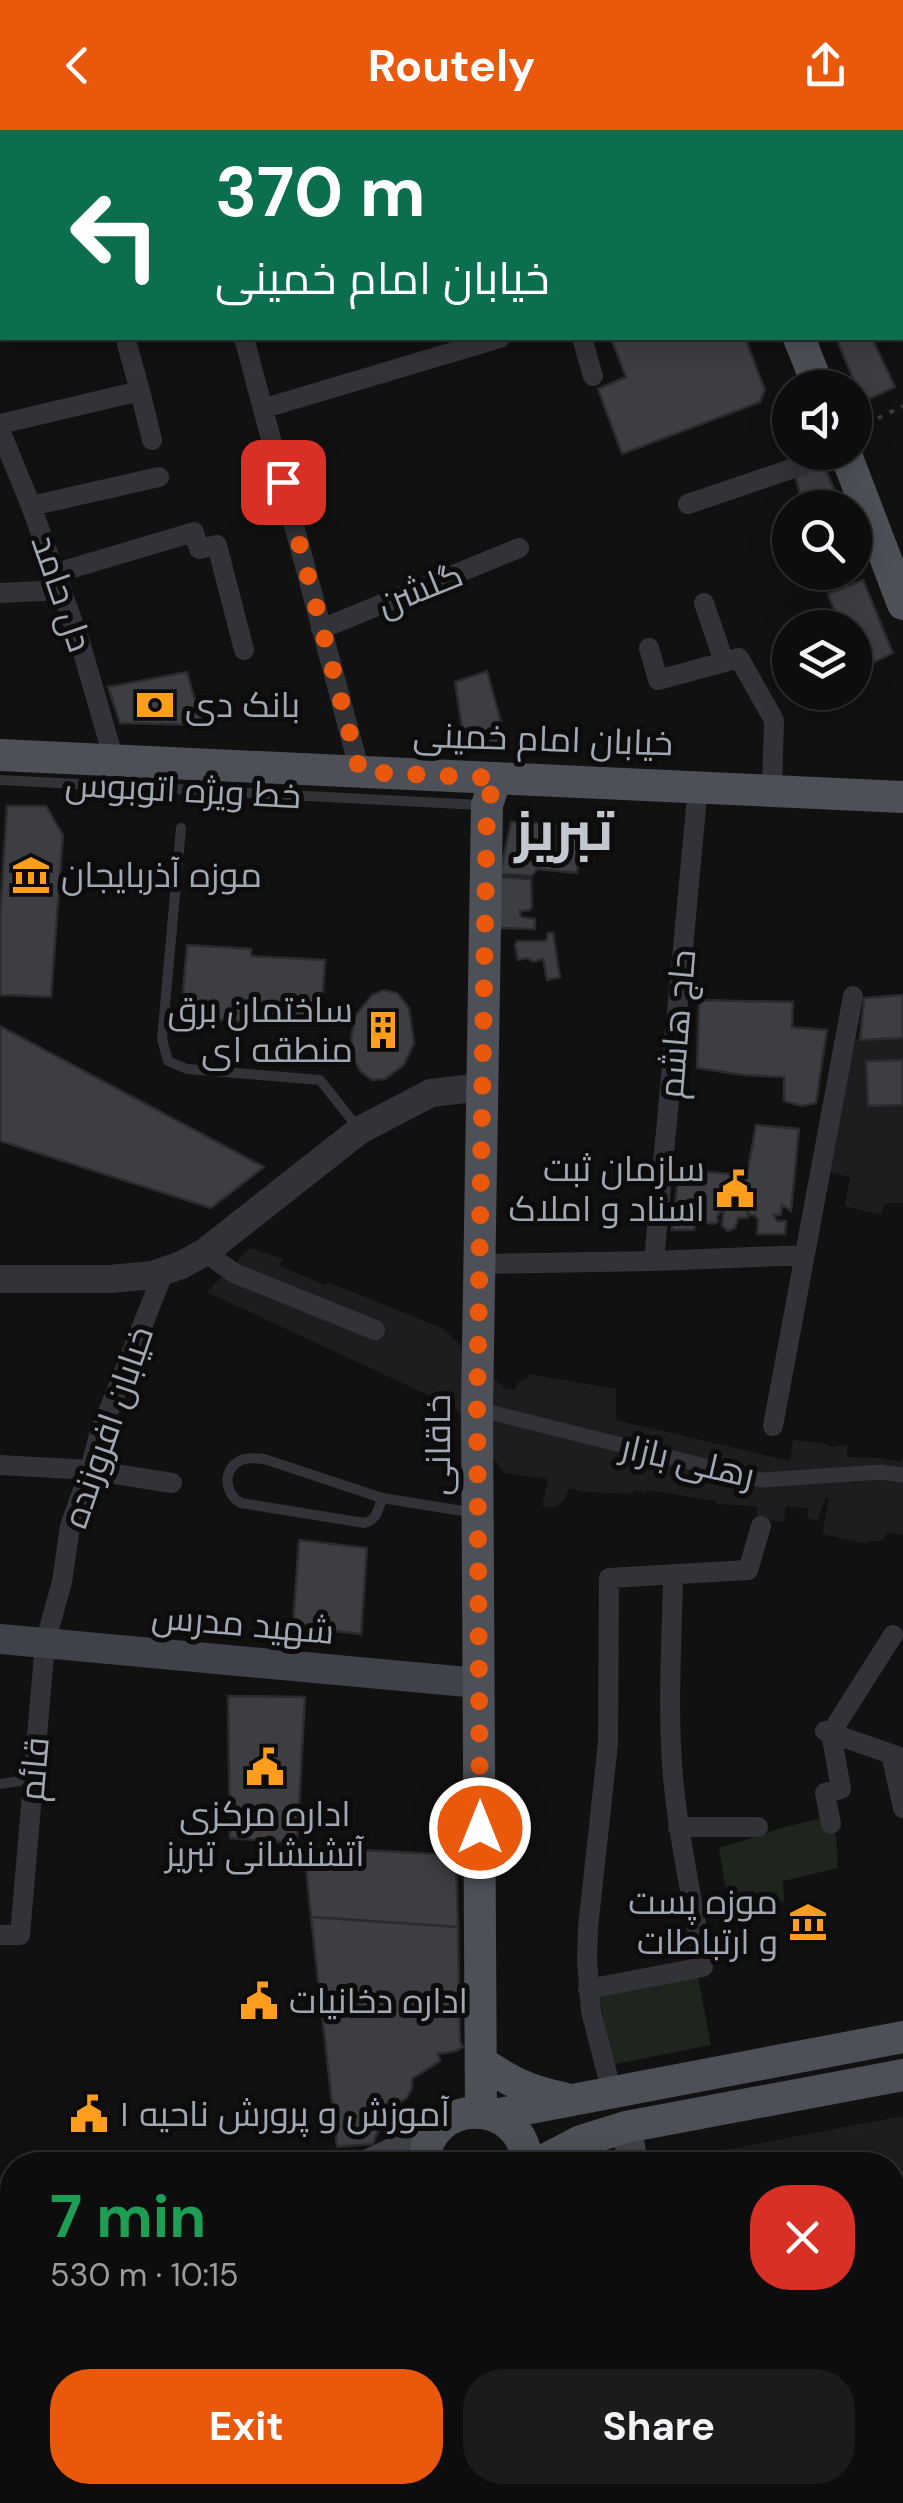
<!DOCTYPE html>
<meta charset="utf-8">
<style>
body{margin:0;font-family:"DM Sans",Cairo,sans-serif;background:#1b1b1c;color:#f1f3f6;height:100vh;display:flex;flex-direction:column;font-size:38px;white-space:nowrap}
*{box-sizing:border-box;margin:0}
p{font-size:32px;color:#9a9c9e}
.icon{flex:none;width:55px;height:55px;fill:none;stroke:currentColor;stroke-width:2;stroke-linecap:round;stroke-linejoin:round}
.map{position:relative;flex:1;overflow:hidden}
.sheet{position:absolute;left:0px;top:2022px;width:905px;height:352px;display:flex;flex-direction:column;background:#0d0d0e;border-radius:40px 40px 0 0;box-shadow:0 5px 25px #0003,0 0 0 2px #2d2d2e}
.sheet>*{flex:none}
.top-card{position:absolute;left:0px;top:0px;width:905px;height:210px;box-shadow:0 5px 25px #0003,0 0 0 2px #2d2d2e;background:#0b6e4f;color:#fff;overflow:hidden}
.tools{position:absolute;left:772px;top:240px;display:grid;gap:20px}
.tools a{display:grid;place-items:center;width:100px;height:100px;border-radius:50%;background:#0d0d0e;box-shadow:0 5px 25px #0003,0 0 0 2px #2d2d2e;font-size:50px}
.pin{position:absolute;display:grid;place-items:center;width:85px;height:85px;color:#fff;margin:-42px;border-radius:20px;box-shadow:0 5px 15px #0006}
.me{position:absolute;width:110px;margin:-55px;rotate:0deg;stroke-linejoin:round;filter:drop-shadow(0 0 8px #0008)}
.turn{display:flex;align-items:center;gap:35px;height:210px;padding:0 50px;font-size:45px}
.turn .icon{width:130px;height:130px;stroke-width:2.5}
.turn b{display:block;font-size:70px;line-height:85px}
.round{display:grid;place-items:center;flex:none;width:105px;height:105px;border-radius:40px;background:#1b1b1c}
.head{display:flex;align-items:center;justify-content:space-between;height:170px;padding:0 50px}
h1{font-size:60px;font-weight:700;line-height:75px;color:#1e9e55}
.primary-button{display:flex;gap:20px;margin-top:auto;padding:20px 50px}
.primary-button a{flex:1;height:115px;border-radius:40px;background:#ea580c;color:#fff;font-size:40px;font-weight:700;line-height:115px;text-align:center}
.primary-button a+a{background:#1b1b1c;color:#f1f3f6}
header{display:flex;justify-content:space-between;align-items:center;height:130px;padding:0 50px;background:#ea580c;color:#fff;font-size:45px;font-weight:700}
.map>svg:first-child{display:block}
.built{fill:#1d1d1f}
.green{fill:#1d251d}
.building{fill:#3c3e42;stroke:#2a2b2f;stroke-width:2.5}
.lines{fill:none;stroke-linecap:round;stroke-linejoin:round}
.path{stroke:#373a3f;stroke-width:4;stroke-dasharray:5 8;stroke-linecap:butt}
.service{stroke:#313338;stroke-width:10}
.pedestrian{stroke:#313338;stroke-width:15}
.minor{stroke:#313338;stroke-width:20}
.tertiary{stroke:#313338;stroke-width:28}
.secondary{stroke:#3f4248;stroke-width:30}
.primary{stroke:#4d5057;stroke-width:32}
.route{stroke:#ea580c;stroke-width:18;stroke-dasharray:0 32.4}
.labels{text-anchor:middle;stroke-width:10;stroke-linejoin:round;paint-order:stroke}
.street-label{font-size:35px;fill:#a1a8b4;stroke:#0c0c0d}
.poi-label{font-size:35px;fill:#a1a8b4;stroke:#0c0c0d;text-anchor:start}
.town-label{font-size:55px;font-weight:bold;fill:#c2c7d0;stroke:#0c0c0d}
</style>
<header><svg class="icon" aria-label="back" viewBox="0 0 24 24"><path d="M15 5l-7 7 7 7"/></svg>Routely<svg class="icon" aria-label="share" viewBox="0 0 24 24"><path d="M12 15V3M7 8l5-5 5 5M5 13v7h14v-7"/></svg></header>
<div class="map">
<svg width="903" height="2373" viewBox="0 0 903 2373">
<rect width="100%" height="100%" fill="#111112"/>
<!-- built -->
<path class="built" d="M903,908V1073H885L881,1085L845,1076L850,1047L828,1042L850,910Z
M250,1118L283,1129L280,1136L325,1155L328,1152L444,1199L505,1259L515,1260L517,1251L522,1252L523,1249H527L528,1244L616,1259V1290L790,1331L793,1310L823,1313L831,1317L847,1315V1327L879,1328L901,1332L903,1326V1405L887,1402L882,1411H868L867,1414L822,1404L829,1369L826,1367L817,1391L807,1388L809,1378L786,1376L784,1392L757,1387V1376L716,1374V1371L647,1360L646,1363L634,1360L633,1364L584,1362L569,1358L565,1369L554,1378L542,1376L548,1349L505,1343L454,1277L207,1162Z
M903,1986V2373H729L726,2363L892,2362V2035H645Z
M35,2363V2362L98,2363L96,2373H34Z
M194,2363V2362L284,2363L282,2373H213L193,2370Z"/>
<!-- green -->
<path class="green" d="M822,1688L836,1706L838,1738L783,1751L784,1771L729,1778L719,1718L785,1697Z
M695,1830L711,1915L611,1935L597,1848Z"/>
<!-- building -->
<path class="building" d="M611,208H745L765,260L760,272L622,324L598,259L626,247Z
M836,208H872L895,257L863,272Z
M824,335L842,378H804L795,346Z
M863,450L893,523L858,540L855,531V498H841L828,464Z
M487,541L507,614L464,611L455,552Z
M187,542L202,595L120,593L108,557Z
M7,676H46L63,705L51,867L0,865V785Z
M511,692L583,696L577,743L537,739L532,746L500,744Z
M498,747L531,749L532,776L530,780L520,781L521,787L535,789V799L498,798Z
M548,803H553L560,847L547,850L543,829L534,832L527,828L518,830L515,815L517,811H546Z
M187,815L251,819V826L325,830L321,891L244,884L243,892L181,886Z
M384,860L397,863L409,878L414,913L404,935L385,949L372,950L361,942L353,928L351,908L355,886L372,865Z
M903,865V908L860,910L864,868Z
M699,870L793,872L792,897L827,900L816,973L802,976L784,971V947L743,945L697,938Z
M0,896L264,1037L211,1078L0,1011Z
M903,930V975L868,976L866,931Z
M756,995L799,999L791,1081L782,1075L781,1085H774L777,1091H786L785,1104H757L758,1090L755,1086L750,1085L747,1078L748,1088H738L735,1098L728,1101L722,1096L724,1076L717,1087L718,1092L714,1094L695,1091L694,1100H672L679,1040L747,1045Z
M299,1410L367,1418L361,1504L293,1496Z
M228,1566L305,1567L297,1713L230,1708Z
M304,1717L456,1725L458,1797L311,1787Z
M311,1787L458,1797L460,1911L463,1917L456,1921L438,1924L440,1931L412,1949V1958L407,1968L399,1973L389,1974L373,2014L337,2017Z
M894,2065L903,2073V2139L892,2131V2066Z
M903,2241V2343L892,2345V2243Z"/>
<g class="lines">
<!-- path -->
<path class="path" d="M866,294L903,276"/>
<!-- service -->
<path class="service" d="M0,650L481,675
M181,698L162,909L168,931L187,939L320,950L359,999
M382,1368C378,1380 377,1390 364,1393L241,1373C226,1365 221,1342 239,1331C246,1327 256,1328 264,1329L382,1368L475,1383
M0,1654L32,1649
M892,2186H903"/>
<!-- pedestrian -->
<path class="pedestrian" d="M477,1279L761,1350L881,1342L903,1345"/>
<!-- minor -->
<path class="minor" d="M181,0L182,2
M356,0V2
M818,0L820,2
M0,45L2,44
M902,81H903
M902,105H903
M0,131H2
M244,208L360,642
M582,208L593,246
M127,214L140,261
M265,278L500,208
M0,294L140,261L152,310
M0,300L31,376L80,512L114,630
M688,374L841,322
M31,376L159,347
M56,443L194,402L199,419L217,415L244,520
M0,463L62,460
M704,473L724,532
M321,499L519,418
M649,518L658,550L739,528L774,590L772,660
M205,1122L234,1143L375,1200
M654,1131L698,656
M479,1134L654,1131L805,1125
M773,1296L853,866
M0,1335L90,1340L172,1353
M825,1601L903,1628
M891,1624L903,1678
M831,1694L825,1663L841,1659L831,1603L893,1505
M678,1697H758
M0,1805H20L45,1513L62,1452L70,1396L90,1340L99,1305L164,1141
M588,1859L703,1837C694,1773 678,1710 673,1646C667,1579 672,1511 673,1445
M612,1963L591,1881L587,1830L588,1798L608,1613L609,1448L748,1440L761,1396"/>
<!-- tertiary -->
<path class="tertiary" d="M0,1149H110L153,1145L181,1135L205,1122L360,1000L431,963L482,957"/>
<!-- secondary -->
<path class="secondary" d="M0,1509L478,1553
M626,1997L634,2035
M366,2035L433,2004
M0,2077L12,2076
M706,2362L708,2373"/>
<!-- primary -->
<path class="primary" d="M715,0L716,2
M799,208L819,258
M845,322L903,474
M0,625L903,667
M481,1932C511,1952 528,1961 563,1968
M481,1982L477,1279L487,675L496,648
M494,1985L903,1907
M424,2035C425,1965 526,1966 527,2035
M535,2035L581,2011L626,1997L903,1945
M473,2373L474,2362"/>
</g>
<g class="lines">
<!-- route -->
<path class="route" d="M283,352L360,642L496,648L487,675L477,1279L480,1698"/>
</g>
<!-- icons -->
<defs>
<g id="bank-bare" transform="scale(3)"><path d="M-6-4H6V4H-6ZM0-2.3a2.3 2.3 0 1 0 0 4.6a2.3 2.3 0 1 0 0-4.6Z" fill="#ff9e1c" stroke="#0c0c0d" stroke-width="2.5" paint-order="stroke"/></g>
<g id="museum-bare" transform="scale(3)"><path d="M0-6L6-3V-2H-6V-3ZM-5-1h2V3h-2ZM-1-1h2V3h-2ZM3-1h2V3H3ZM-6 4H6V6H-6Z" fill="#ff9e1c" stroke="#0c0c0d" stroke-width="2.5" paint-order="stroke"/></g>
<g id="building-bare" transform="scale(3)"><path d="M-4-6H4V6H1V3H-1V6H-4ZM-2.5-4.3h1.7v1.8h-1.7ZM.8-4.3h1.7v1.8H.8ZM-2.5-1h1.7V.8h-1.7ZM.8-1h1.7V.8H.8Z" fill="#ff9e1c" stroke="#0c0c0d" stroke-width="2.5" paint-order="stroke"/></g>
<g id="civic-bare" transform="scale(3)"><path d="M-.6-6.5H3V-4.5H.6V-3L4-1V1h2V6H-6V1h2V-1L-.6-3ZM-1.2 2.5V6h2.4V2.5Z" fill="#ff9e1c" stroke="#0c0c0d" stroke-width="2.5" paint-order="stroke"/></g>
</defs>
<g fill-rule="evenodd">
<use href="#bank-bare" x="155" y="575"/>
<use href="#museum-bare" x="31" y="745"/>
<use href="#building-bare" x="383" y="900"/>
<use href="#civic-bare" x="735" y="1059"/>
<use href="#civic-bare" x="265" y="1637"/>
<use href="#museum-bare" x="808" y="1792"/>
<use href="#civic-bare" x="259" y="1871"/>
<use href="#civic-bare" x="89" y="1984"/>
</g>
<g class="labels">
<!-- street labels -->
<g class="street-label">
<text transform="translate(420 459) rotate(-22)" y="12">گلشن</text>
<text transform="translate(62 463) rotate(71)" y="12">دل حامد</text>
<text transform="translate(543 609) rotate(2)" y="12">خیابان امام خمینی</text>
<text transform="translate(183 660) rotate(3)" y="12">خط ویژه اتوبوس</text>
<text transform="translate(677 894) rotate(-85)" y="12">حاج هاشم</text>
<text transform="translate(108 1297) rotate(-71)" y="12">خیابان افروزنده</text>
<text transform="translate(438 1315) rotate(-90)" y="12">خاقانی</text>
<text transform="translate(688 1331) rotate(13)" y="12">رهلی بازار</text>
<text transform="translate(243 1494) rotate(5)" y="12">شهید مدرس</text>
<text transform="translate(34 1639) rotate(-85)" y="12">قائم</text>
</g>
<!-- poi labels -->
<g class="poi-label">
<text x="185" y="587">بانک دی</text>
<text x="61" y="757">موزه آذربایجان</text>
<text x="353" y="892" text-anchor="end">ساختمان برق<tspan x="353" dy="40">منطقه ای</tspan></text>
<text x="705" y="1051" text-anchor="end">سازمان ثبت<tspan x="705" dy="40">اسناد و املاک</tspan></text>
<text x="265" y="1696" text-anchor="middle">اداره مرکزی<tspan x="265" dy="40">آتشنشانی تبریز</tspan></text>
<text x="778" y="1784" text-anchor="end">موزه پست<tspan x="778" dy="40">و ارتباطات</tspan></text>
<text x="289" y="1883">اداره دخانیات</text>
<text x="119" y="1996">آموزش و پرورش ناحیه ۱</text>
</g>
<!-- town labels -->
<g class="town-label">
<text x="564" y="720">تبریز</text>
</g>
</g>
</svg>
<div class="tools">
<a><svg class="icon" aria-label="sound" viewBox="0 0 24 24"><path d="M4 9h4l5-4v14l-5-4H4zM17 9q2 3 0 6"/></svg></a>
<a><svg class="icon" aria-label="search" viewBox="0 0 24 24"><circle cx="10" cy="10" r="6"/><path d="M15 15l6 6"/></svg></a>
<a><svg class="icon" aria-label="layers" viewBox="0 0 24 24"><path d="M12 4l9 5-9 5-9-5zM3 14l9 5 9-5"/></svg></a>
</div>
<div class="pin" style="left:283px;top:352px;background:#d93025"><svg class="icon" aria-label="arrive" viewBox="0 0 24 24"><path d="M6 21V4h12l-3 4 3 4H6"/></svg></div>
<svg class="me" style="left:480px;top:1698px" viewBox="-20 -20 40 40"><circle r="17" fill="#ea580c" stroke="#fff" stroke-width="3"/><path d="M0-11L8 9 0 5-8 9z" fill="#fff"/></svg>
<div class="top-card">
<div class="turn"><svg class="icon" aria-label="left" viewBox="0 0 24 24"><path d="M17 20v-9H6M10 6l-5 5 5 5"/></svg><div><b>370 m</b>خیابان امام خمینی</div></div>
</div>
<section class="sheet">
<div class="head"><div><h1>7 min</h1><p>530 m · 10:15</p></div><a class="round" style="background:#d93025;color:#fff"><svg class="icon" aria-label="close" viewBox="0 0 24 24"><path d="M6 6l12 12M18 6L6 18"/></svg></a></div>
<div class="primary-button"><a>Exit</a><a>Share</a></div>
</section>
</div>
